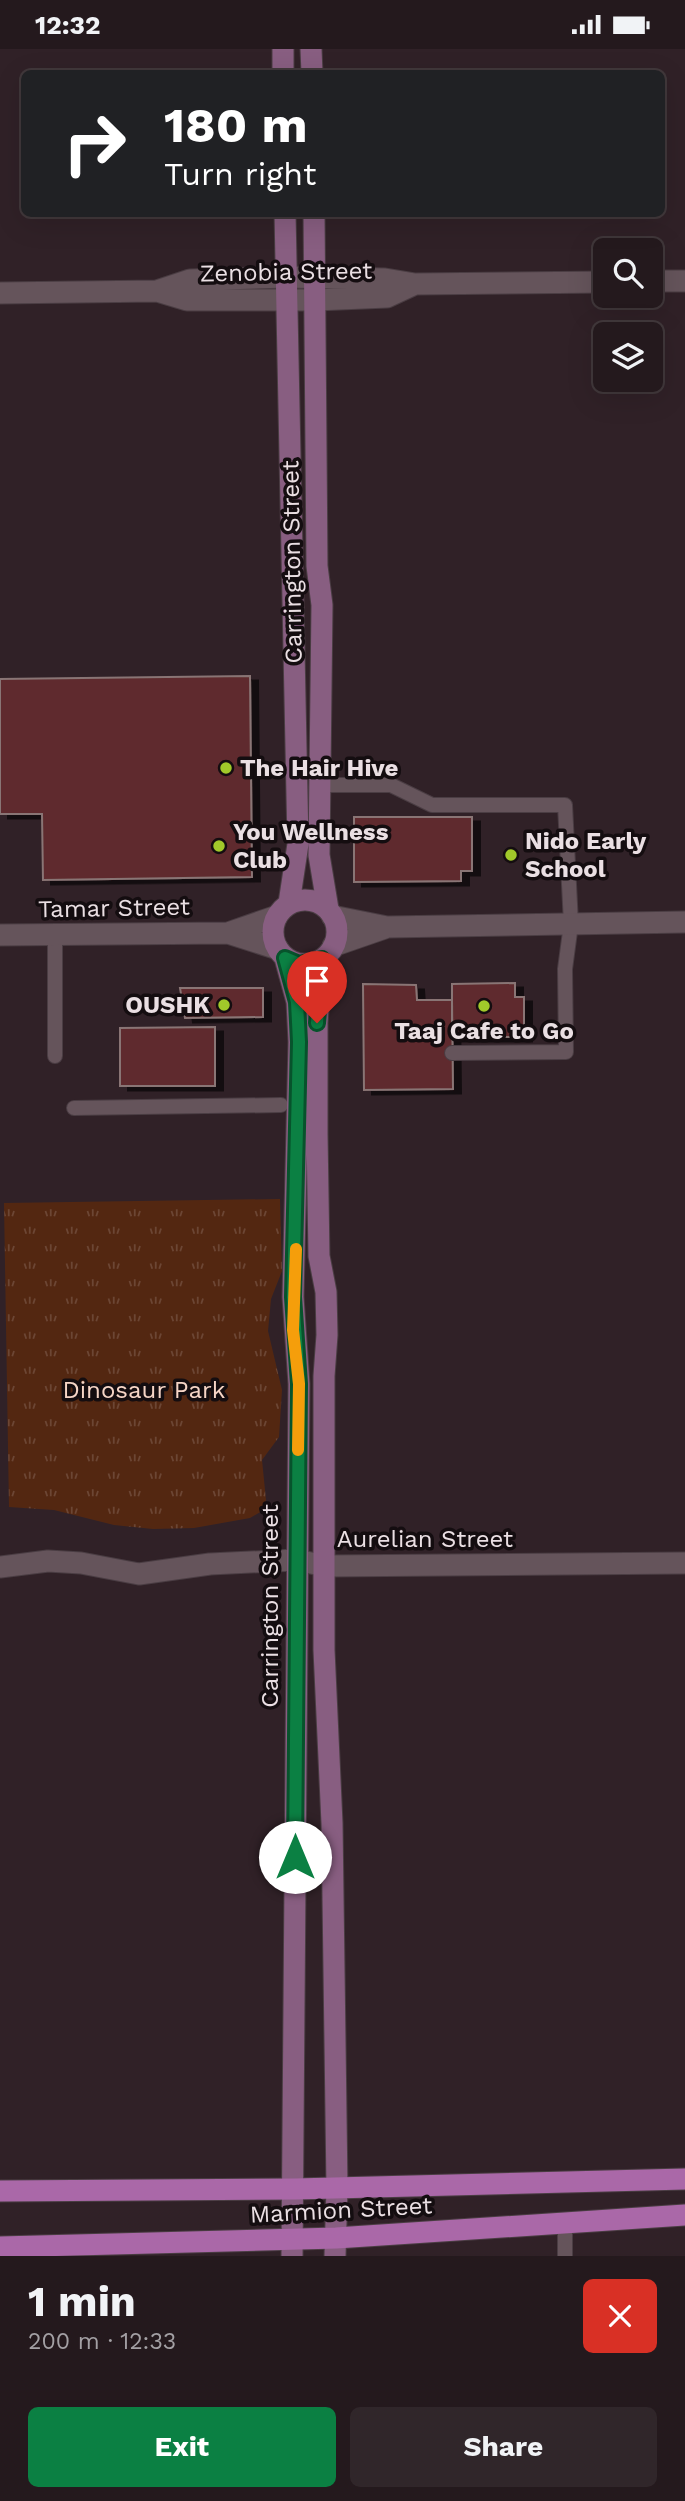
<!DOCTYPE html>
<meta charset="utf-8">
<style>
body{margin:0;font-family:"Work Sans",sans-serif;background:#30262a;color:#f1f3f6;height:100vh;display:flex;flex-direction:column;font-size:26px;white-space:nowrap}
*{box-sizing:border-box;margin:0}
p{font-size:23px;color:#a3a0a4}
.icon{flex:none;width:38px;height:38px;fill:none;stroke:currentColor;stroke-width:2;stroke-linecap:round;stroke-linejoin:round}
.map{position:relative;height:2207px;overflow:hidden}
.drawer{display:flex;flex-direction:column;background:#24191d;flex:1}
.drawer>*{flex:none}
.hud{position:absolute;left:21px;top:21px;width:644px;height:147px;border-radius:10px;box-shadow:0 7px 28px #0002,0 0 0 2px #41383b;background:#202124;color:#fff;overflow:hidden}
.controls{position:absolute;left:593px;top:189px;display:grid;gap:14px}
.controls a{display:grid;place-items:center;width:70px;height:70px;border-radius:10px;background:#24191d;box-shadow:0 7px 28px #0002,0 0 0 2px #41383b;font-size:35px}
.pin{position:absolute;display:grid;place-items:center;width:60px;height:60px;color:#fff;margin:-72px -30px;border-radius:50% 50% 50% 0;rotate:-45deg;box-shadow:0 0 7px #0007}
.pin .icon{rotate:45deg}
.me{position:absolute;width:77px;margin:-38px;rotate:0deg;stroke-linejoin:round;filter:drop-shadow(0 0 5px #0008)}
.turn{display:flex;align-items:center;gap:24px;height:147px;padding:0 28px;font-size:32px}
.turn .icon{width:91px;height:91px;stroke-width:2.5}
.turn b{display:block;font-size:49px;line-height:60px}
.round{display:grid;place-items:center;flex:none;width:74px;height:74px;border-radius:10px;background:#30262a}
.summary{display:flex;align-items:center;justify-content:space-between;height:119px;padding:0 28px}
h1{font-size:42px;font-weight:700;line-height:52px}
.action{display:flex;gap:14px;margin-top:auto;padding:14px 28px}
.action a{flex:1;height:80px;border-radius:10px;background:#0b8043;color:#fff;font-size:28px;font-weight:700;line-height:80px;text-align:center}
.action a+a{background:#30262a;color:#f1f3f6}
.status{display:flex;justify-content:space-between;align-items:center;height:49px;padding:0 35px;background:#24191d;direction:ltr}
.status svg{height:19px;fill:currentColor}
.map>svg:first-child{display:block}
.park{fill:url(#park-tufts)}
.building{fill:#5e2b2d;stroke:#897474;stroke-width:2;filter:url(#shadow)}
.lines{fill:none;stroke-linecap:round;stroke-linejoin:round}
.lane-casing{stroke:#4a3d43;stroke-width:16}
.street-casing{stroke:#4a3d43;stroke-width:23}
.secondary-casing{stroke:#4a3d43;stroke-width:23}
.primary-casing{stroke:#4a3d43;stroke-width:23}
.lane{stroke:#65545b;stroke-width:14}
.street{stroke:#65545b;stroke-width:21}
.secondary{stroke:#885e81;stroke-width:21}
.primary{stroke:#aa68a8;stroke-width:21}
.route-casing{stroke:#07532c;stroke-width:18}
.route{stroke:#0b8043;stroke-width:12}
.slow{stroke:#f59e0b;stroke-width:12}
.poi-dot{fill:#a1c92a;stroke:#140d10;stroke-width:2.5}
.labels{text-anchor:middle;stroke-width:7;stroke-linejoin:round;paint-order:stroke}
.street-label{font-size:24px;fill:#eadfe3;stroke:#140d10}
.poi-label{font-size:24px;font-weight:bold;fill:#eadfe3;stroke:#140d10;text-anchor:start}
.park-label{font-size:24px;fill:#f6d5c6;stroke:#140d10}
</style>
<div class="status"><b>12:32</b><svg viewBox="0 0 49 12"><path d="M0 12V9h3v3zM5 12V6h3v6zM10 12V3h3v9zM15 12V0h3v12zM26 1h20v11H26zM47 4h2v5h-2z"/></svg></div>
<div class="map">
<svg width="685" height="2207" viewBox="0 0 685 2207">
<defs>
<pattern id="park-tufts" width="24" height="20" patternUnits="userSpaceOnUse" patternTransform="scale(1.75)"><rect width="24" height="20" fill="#532711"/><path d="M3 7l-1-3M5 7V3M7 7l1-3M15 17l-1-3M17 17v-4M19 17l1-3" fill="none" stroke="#6c4634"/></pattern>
<filter id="shadow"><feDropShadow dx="8" dy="4.5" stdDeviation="0" flood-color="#0009"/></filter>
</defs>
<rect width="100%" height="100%" fill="#302127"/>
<!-- park -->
<path class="park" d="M280,1150L282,1222L271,1250L268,1282L282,1341L279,1388L262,1411L266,1451L262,1462L250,1469L194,1479L153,1480L114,1476L54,1461L9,1458L4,1154Z"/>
<!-- building -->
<path class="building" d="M250,627L252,828L43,831L42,765H0V630Z
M354,768H472V822H461V832L354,833Z
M515,934V948H524V988H452V935Z
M363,935L416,936L417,951H452L453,1040L364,1041Z
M180,939H263V968L185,969Z
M215,978V1037H120V979Z"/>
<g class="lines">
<!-- lane casing -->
<g class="lane-casing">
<path id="lane" d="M319,736H391L432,756H565L571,875L565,920L566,1003L452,1004
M55,886V1007
M74,1059L281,1056
M565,2174V2207"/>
</g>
<!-- street casing -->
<g class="street-casing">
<path id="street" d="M651,232H685
M157,242L187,251H316L387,248L415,235
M0,244L157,242L190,231L286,228L385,230L415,235L606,233
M332,867L387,878L685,873
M228,884L277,867
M0,886L228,884L278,900
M333,897L385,879
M0,1518L48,1512L81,1514L139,1525L210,1515L296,1511L326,1517L685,1514"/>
</g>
<!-- secondary casing -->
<g class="secondary-casing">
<path id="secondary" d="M283,0V24
M311,0L312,24
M285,164L298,795L289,854
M314,164L317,517L322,556L319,806L328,860
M273 883a32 32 0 1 1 64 0a32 32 0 1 1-64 0Z
M285,909L297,953L299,993L293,1248L299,1335L292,2207
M322,910L317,974V1085L319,1207L326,1243L327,1286L324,1327V1601L332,1774L337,2139L335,2207"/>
</g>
<!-- primary casing -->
<g class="primary-casing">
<path id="primary" d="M0,2142L295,2140L685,2130
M0,2198L336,2189L685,2166"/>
</g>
<!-- lane -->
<use href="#lane" class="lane"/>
<!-- street -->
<use href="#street" class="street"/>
<!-- secondary -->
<use href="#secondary" class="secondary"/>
<!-- primary -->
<use href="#primary" class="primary"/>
</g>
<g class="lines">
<!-- route casing -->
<g class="route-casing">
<path id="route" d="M295,1808L299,1335L293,1248L299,993L297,953L285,909L299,915L322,910L317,974"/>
</g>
<!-- route -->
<use href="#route" class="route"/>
<!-- slow -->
<path class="slow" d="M296,1200L293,1281L299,1335L298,1401"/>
</g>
<!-- markers -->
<g class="poi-dot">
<circle cx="226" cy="719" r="7"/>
<circle cx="219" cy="797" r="7"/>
<circle cx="511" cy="806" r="7"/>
<circle cx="224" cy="956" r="7"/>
<circle cx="484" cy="957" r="7"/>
</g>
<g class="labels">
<!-- street labels -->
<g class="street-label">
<text transform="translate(286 223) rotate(-1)" y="8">Zenobia Street</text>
<text transform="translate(292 513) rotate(-91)" y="8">Carrington Street</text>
<text transform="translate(114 859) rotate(-1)" y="8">Tamar Street</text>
<text x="425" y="1498">Aurelian Street</text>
<text transform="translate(270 1557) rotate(-90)" y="8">Carrington Street</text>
<text transform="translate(341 2161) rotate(-3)" y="8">Marmion Street</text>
</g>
<!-- poi labels -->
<g class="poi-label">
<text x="240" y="727">The Hair Hive</text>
<text x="233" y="791">You Wellness<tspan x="233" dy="28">Club</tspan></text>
<text x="525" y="800">Nido Early<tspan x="525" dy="28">School</tspan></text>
<text x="210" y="964" text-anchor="end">OUSHK</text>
<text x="484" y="990" text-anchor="middle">Taaj Cafe to Go</text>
</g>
<!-- park labels -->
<g class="park-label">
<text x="144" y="1349">Dinosaur Park</text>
</g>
</g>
</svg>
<div class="controls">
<a><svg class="icon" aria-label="search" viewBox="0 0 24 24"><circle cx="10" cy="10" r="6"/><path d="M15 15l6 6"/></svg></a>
<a><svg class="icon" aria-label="layers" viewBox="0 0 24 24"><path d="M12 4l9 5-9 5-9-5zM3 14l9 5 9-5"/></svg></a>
</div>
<div class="pin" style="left:317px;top:974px;background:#d93025"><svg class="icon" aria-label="arrive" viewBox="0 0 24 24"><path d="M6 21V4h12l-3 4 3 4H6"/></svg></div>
<svg class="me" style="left:295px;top:1808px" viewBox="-20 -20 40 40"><circle r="19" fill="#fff"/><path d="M0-13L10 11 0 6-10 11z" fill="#0b8043"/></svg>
<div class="hud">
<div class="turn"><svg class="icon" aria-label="right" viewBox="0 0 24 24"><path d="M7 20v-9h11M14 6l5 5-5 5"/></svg><div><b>180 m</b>Turn right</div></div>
</div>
</div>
<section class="drawer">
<div class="summary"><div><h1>1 min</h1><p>200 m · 12:33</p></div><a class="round" style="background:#d93025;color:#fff"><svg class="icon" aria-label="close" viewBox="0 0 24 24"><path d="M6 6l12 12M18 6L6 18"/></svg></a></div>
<div class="action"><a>Exit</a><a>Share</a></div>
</section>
